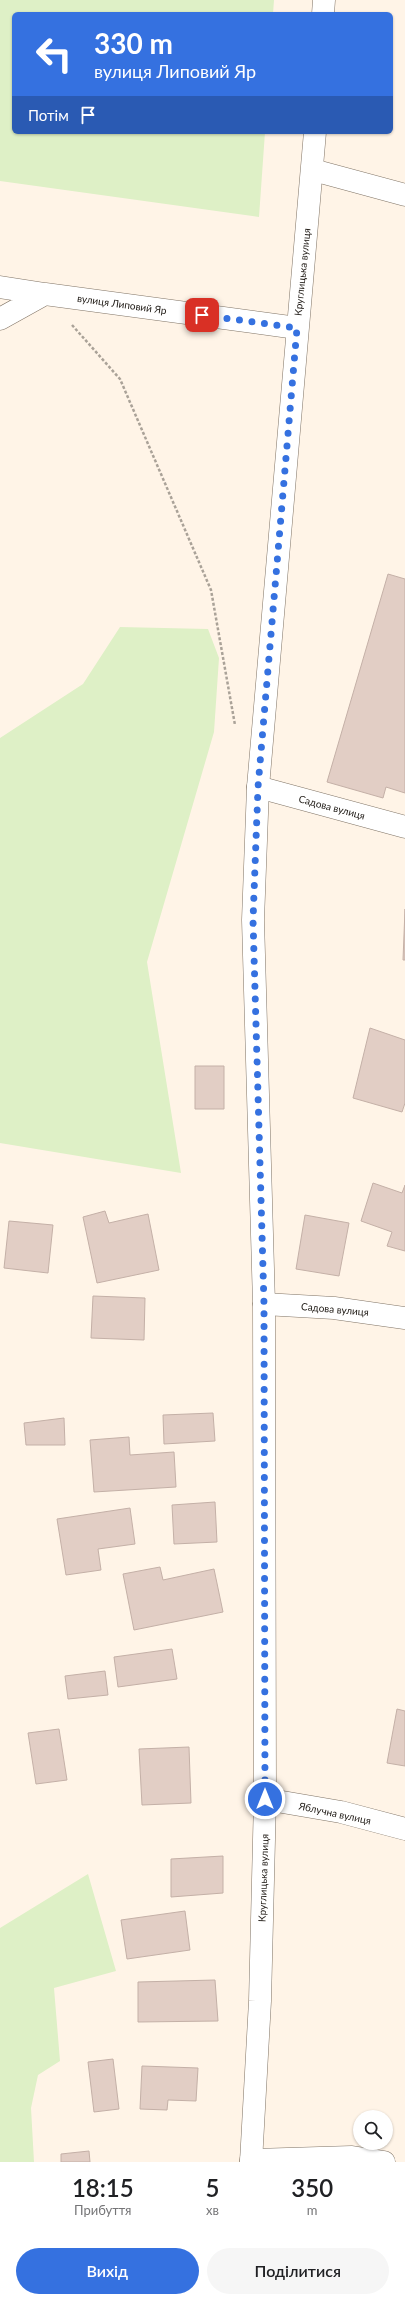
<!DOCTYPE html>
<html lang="uk">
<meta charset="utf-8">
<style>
body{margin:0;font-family:Lato,sans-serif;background:#f6f6f6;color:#202124;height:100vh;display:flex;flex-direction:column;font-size:15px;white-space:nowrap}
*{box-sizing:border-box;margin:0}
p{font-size:13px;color:#757577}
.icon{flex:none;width:22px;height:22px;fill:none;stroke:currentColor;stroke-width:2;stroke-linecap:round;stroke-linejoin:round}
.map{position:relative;height:2162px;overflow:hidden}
.side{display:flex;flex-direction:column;background:#fff;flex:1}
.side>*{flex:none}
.banner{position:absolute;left:12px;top:12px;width:381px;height:122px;border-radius:6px;box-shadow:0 1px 3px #0004;background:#3571e0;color:#fff;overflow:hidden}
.fabs{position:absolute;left:353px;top:2110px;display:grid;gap:8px}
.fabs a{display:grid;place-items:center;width:40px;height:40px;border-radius:50%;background:#fff;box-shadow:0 1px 3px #0004;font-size:20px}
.pin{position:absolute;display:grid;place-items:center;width:34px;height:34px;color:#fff;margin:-17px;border-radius:8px;box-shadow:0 2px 6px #0006}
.me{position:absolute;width:44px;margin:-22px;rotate:0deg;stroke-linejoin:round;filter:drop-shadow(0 0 3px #0008)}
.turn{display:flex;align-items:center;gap:14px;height:84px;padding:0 16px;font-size:18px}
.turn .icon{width:52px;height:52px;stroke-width:2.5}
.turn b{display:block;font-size:28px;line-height:34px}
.then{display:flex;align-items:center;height:38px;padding:0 16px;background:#0003;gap:8px;font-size:15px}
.eta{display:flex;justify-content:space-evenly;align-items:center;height:68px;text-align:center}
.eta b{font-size:24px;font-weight:600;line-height:28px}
.primary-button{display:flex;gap:8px;margin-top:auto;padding:8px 16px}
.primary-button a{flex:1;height:46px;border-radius:24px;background:#3571e0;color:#fff;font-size:16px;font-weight:600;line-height:46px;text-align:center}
.primary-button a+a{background:#f6f6f6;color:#202124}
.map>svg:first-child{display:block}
.green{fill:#def0c6}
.building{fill:#e2cec5;stroke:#c4b0a7}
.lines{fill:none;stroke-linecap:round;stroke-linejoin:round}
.minor-casing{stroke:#807466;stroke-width:23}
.tertiary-casing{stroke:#807466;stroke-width:23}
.path{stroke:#aaa298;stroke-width:2.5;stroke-dasharray:3 2;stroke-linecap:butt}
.minor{stroke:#fff;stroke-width:22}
.tertiary{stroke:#fff;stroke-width:22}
.route{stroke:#3571e0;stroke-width:7;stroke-dasharray:0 12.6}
.labels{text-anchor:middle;stroke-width:3.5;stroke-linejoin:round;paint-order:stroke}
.street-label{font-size:10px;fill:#1e1914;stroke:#fff}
</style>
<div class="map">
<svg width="405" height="2162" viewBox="0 0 405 2162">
<rect width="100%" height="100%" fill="#fff4e7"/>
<!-- green -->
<path class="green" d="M0,0H274L273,14H14V132H265L259,217L0,181Z
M120,627L208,629L219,658L214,732L147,962L181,1173L0,1143V738L83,684Z
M88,1874L116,1971L54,1988L60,2061L38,2075L31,2108L34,2162H0V1928Z"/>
<!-- building -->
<path class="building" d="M388,574L405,579V793L386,787L383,798L327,782Z
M405,909V960H403Z
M370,1028L405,1040V1103L402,1112L353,1098Z
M195,1066H224V1109H195Z
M373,1183L402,1193L405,1185V1251L387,1246L392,1232L361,1221Z
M105,1211L109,1223L148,1214L159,1270L97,1283L83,1217Z
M305,1215L349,1223L339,1276L296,1269Z
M9,1221L53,1225L48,1273L4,1268Z
M93,1296L145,1298L144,1340L91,1338Z
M213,1413L215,1441L164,1444L163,1415Z
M64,1418L65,1445H26L24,1423Z
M129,1437L130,1455L174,1452L176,1487L94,1492L90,1440Z
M215,1502L217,1542L174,1544L172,1505Z
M130,1508L135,1544L98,1549L101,1570L66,1575L57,1519Z
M160,1567L163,1580L214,1569L223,1612L134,1630L123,1574Z
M172,1649L177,1679L118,1687L114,1657Z
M105,1671L108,1695L68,1699L65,1676Z
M397,1709L405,1711V1766L387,1763Z
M59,1729L67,1780L36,1784L28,1733Z
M189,1747L191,1803L142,1805L139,1749Z
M223,1856V1893L171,1897V1859Z
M185,1911L190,1950L127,1959L121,1920Z
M215,1980L218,2021L138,2022V1982Z
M113,2059L119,2109L94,2112L88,2062Z
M142,2066L198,2068L196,2101L168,2100L167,2110L140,2109Z
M89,2151L90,2162H61V2154Z"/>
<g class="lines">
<!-- minor casing -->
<g class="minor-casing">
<path id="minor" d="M313,170L405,195
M0,287L45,294
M0,319L45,294L297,328
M258,787L405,827
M264,1304L334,1308L405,1318
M265,1799L341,1812L405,1829
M251,2160L352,2157L384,2162"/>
</g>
<!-- tertiary casing -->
<g class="tertiary-casing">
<path id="tertiary" d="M323,14L324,0
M251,2162L260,2001L265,1799L264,1304L253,920L258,787L315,132"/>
</g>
<!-- path -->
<path class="path" d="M72,325L120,379L211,590L235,725"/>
<!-- minor -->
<use href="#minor" class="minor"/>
<!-- tertiary -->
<use href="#tertiary" class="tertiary"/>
</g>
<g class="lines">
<!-- route -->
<path class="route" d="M202,315L297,328L258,787L253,920L264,1304L265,1799"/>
</g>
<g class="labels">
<!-- street labels -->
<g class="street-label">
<text transform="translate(302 272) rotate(-84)" y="4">Круглицька вулиця</text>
<text transform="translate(122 304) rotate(8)" y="4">вулиця Липовий Яр</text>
<text transform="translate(332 807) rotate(15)" y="4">Садова вулиця</text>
<text transform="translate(335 1309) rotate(5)" y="4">Садова вулиця</text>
<text transform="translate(335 1813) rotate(12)" y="4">Яблучна вулиця</text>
<text transform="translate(263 1878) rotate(-88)" y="4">Круглицька вулиця</text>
</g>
</g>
</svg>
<div class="fabs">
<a><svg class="icon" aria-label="search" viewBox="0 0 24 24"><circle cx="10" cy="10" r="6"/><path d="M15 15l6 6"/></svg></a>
</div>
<div class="pin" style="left:202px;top:315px;background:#d93025"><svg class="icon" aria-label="arrive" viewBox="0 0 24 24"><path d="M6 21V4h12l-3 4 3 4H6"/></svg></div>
<svg class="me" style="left:265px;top:1799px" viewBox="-20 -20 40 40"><circle r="17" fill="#3571e0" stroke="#fff" stroke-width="3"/><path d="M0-11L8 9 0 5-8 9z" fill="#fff"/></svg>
<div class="banner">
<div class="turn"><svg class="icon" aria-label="left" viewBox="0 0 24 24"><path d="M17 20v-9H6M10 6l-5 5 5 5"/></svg><div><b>330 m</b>вулиця Липовий Яр</div></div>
<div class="then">Потім<svg class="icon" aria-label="arrive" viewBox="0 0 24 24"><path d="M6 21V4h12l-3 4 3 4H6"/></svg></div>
</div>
</div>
<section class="side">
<div class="eta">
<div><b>18:15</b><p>Прибуття</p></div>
<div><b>5</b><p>хв</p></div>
<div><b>350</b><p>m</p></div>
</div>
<div class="primary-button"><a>Вихід</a><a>Поділитися</a></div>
</section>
